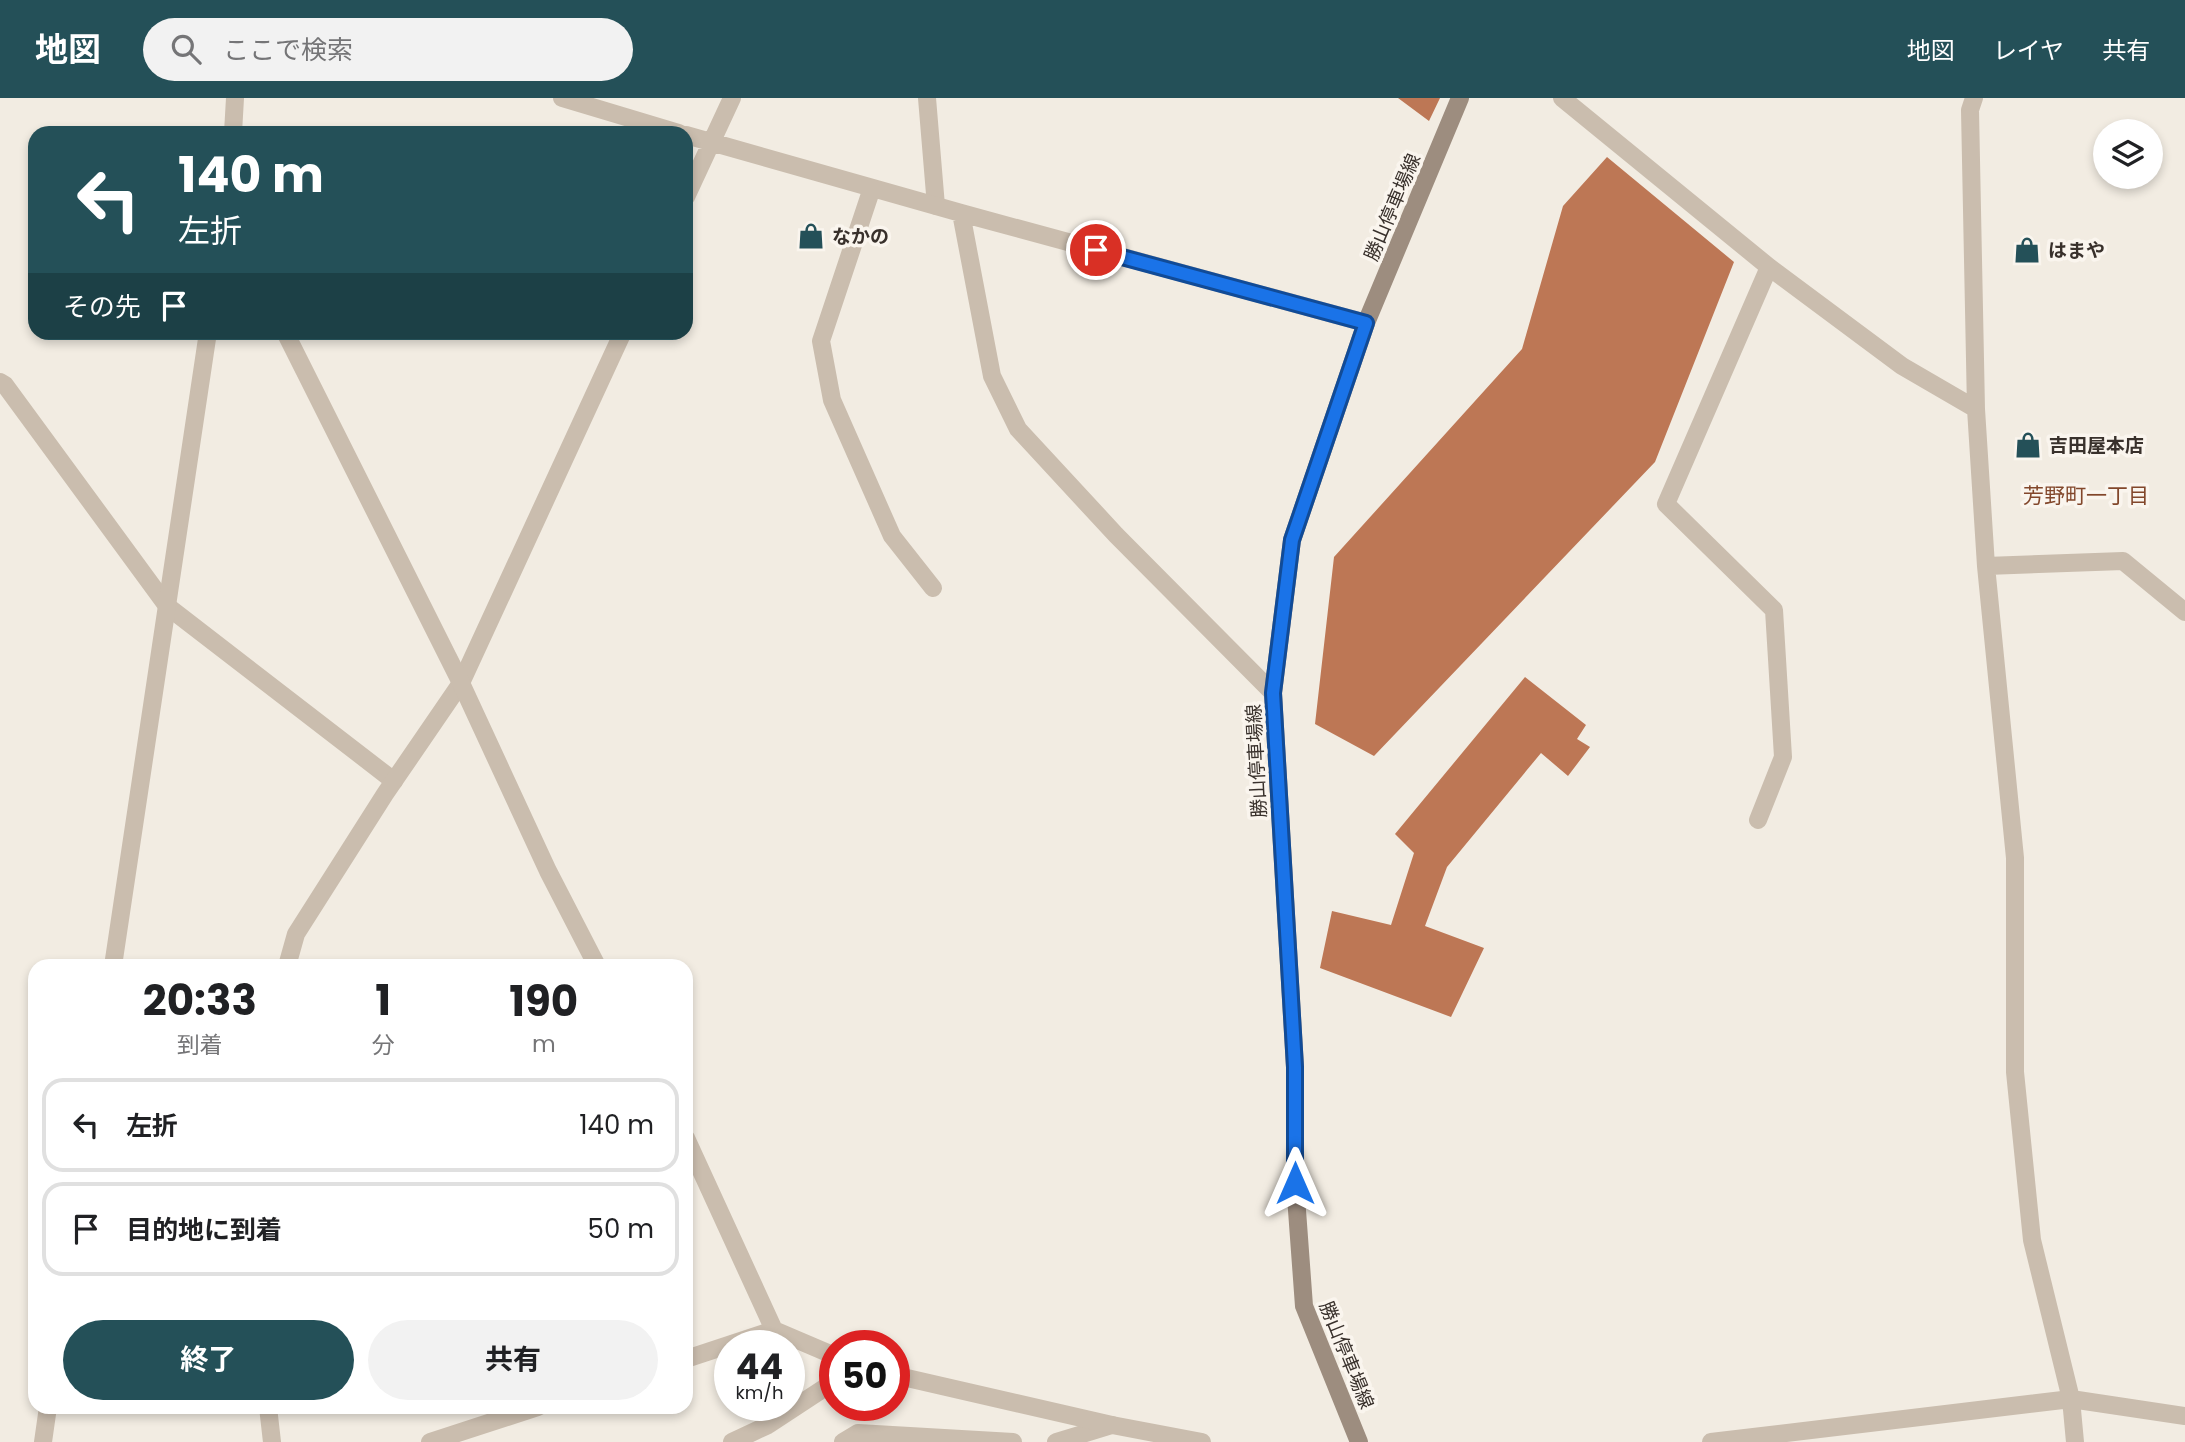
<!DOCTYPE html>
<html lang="ja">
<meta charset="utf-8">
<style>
body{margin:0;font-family:Poppins,"Noto Sans JP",sans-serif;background:#f2f2f2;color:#202124;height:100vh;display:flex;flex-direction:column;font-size:26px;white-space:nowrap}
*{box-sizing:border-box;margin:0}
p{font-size:23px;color:#757577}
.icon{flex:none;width:38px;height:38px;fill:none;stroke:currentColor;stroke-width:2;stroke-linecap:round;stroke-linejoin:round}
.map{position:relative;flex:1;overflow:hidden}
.drawer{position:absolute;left:28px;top:861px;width:665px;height:455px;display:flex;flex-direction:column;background:#fff;border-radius:21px;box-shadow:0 4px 10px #0003}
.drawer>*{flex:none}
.banner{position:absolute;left:28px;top:28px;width:665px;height:214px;border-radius:21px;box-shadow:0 4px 10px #0003;background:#245058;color:#fff;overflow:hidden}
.fabs{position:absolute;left:2093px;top:21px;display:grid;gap:14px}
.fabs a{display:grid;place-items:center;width:70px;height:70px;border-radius:50%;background:#fff;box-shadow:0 4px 10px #0003;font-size:35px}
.speed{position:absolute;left:714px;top:1232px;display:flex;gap:14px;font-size:35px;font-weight:700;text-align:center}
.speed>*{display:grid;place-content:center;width:91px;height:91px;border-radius:50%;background:#fff;box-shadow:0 4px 10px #0003;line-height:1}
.speed small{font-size:18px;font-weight:400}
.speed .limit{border:10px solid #d22;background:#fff;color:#111}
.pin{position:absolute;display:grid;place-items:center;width:60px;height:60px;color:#fff;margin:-30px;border:4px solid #fff;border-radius:50%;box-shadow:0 2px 7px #0007}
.me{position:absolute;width:77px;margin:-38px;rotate:0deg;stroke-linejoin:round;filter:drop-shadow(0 0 5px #0008)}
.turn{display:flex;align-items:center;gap:24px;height:147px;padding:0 35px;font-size:32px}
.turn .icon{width:91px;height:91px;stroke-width:2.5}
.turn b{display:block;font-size:49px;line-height:60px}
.then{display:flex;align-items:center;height:66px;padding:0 35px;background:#0003;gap:14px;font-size:26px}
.eta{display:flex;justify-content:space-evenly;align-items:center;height:119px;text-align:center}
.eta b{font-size:42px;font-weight:700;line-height:49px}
.primary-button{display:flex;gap:14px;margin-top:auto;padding:14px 35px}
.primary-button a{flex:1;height:80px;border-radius:42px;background:#245058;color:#fff;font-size:28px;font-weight:700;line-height:80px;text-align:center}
.primary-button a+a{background:#f2f2f2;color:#202124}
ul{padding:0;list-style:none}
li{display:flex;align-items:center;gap:21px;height:94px;margin:0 14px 10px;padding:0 21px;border:4px solid #e0e0e0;border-radius:21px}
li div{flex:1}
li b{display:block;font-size:26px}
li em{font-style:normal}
header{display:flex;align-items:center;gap:42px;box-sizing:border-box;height:98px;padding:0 35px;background:#245058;color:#fff}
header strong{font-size:33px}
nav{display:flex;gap:38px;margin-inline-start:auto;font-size:24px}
.search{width:490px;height:63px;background:#f2f2f2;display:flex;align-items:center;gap:18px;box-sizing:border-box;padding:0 24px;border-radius:38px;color:#757577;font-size:26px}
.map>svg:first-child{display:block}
.building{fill:#bd7755}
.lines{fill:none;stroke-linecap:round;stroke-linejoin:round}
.service{stroke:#cabdae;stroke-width:18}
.minor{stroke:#cabdae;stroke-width:18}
.tertiary{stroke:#cabdae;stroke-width:18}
.secondary{stroke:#9d8d7f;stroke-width:18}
.route-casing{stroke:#114b97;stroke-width:18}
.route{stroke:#1a73e8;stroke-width:12}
.labels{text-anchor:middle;stroke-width:7;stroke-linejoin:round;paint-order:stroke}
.street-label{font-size:19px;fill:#39312c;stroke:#faf5ee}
.poi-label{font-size:19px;font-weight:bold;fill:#39312c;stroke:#faf5ee;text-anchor:start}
.neighbourhood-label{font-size:21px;fill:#82472b;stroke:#faf5ee}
</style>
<header>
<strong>地図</strong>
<div class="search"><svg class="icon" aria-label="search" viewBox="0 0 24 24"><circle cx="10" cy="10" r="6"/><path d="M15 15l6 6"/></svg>ここで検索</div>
<nav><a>地図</a><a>レイヤ</a><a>共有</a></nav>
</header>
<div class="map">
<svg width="2185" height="1344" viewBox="0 0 2185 1344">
<rect width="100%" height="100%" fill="#f2ece2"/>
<!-- building -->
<path class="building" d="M1398,0H1440L1429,23Z
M1607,59L1734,164L1655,364L1374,658L1315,626L1334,459L1522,251L1563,108Z
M1525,579L1586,627L1577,641L1590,649L1568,678L1541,655L1447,769L1425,828L1484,850L1451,919L1320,870L1332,813L1391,827L1414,755L1395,736Z"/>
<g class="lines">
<!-- service -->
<path class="service" d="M927,0L936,108
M0,284L5,287L167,508L394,683"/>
<!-- minor -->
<path class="minor" d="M562,0L679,35
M1562,0L1769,169L1902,268L1976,311
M1974,0L1970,12L1976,311L1986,468L2015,760V974L2032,1142L2071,1301L2075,1344
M686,37L961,115L1366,225
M872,90L821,243L832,302L892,438L933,490
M686,99L732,0
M961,115L992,278L1018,331L1116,437L1273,595
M1986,468L2123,463L2185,514
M1758,722L1783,659L1774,512L1666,406L1769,169
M287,868L296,836L385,696L461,585L623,234
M686,1261L774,1232
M268,1309L272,1344
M430,1344L538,1309
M732,1344L768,1327L835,1283
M843,1344L858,1335L1013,1344
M1056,1344L1112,1327
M1711,1344L2071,1301L2185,1318"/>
<!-- tertiary -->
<path class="tertiary" d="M233,35L235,0
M285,234L461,585L548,773L597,868
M113,868L208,234
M686,1040L774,1232L835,1258
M894,1277L1112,1327L1202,1344
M43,1344L48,1309"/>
<!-- secondary -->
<path class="secondary" d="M1359,1344L1304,1208L1295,1085V969L1273,595L1292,442L1366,225L1460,0"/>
</g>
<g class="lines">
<!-- route casing -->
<g class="route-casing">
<path id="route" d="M1096,152L1366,225L1292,442L1273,595L1295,969V1085"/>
</g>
<!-- route -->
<use href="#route" class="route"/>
</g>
<!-- icons -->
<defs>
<g id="shop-bare" transform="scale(2.1)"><path d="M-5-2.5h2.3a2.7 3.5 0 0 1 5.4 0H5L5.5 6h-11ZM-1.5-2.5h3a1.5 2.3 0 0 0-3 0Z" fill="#245058" stroke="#faf5ee" stroke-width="2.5" paint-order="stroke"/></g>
</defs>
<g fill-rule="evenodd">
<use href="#shop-bare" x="811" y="138"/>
<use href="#shop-bare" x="2027" y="152"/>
<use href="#shop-bare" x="2028" y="347"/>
</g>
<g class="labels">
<!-- street labels -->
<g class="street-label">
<text transform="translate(1392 109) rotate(-67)" y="7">勝山停車場線</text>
<text transform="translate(1256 663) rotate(-93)" y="7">勝山停車場線</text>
<text transform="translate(1347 1257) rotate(68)" y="7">勝山停車場線</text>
</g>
<!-- poi labels -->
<g class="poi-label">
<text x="832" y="145">なかの</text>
<text x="2048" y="159">はまや</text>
<text x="2049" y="354">吉田屋本店</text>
</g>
<!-- neighbourhood labels -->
<g class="neighbourhood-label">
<text x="2086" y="405">芳野町一丁目</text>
</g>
</g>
</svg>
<div class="fabs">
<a><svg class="icon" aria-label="layers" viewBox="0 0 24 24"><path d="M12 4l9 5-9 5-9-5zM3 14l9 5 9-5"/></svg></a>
</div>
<div class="speed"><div>44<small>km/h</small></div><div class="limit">50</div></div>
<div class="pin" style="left:1096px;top:152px;background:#d93025"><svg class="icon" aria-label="arrive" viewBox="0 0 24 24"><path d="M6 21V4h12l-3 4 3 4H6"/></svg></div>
<svg class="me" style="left:1295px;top:1085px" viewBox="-20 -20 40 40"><path d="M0-17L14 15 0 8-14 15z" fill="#1a73e8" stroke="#fff" stroke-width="4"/></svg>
<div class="banner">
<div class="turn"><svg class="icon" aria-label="left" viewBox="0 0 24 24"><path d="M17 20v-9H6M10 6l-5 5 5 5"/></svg><div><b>140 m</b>左折</div></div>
<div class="then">その先<svg class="icon" aria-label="arrive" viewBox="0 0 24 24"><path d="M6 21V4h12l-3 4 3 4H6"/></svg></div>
</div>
<section class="drawer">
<div class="eta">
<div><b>20:33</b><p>到着</p></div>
<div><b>1</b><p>分</p></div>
<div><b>190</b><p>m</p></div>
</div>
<ul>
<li><svg class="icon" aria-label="left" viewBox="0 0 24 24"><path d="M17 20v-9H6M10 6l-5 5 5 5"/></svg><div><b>左折</b></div><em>140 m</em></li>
<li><svg class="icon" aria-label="arrive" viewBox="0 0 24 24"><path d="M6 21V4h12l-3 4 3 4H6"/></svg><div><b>目的地に到着</b></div><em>50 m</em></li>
</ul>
<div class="primary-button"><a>終了</a><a>共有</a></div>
</section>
</div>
